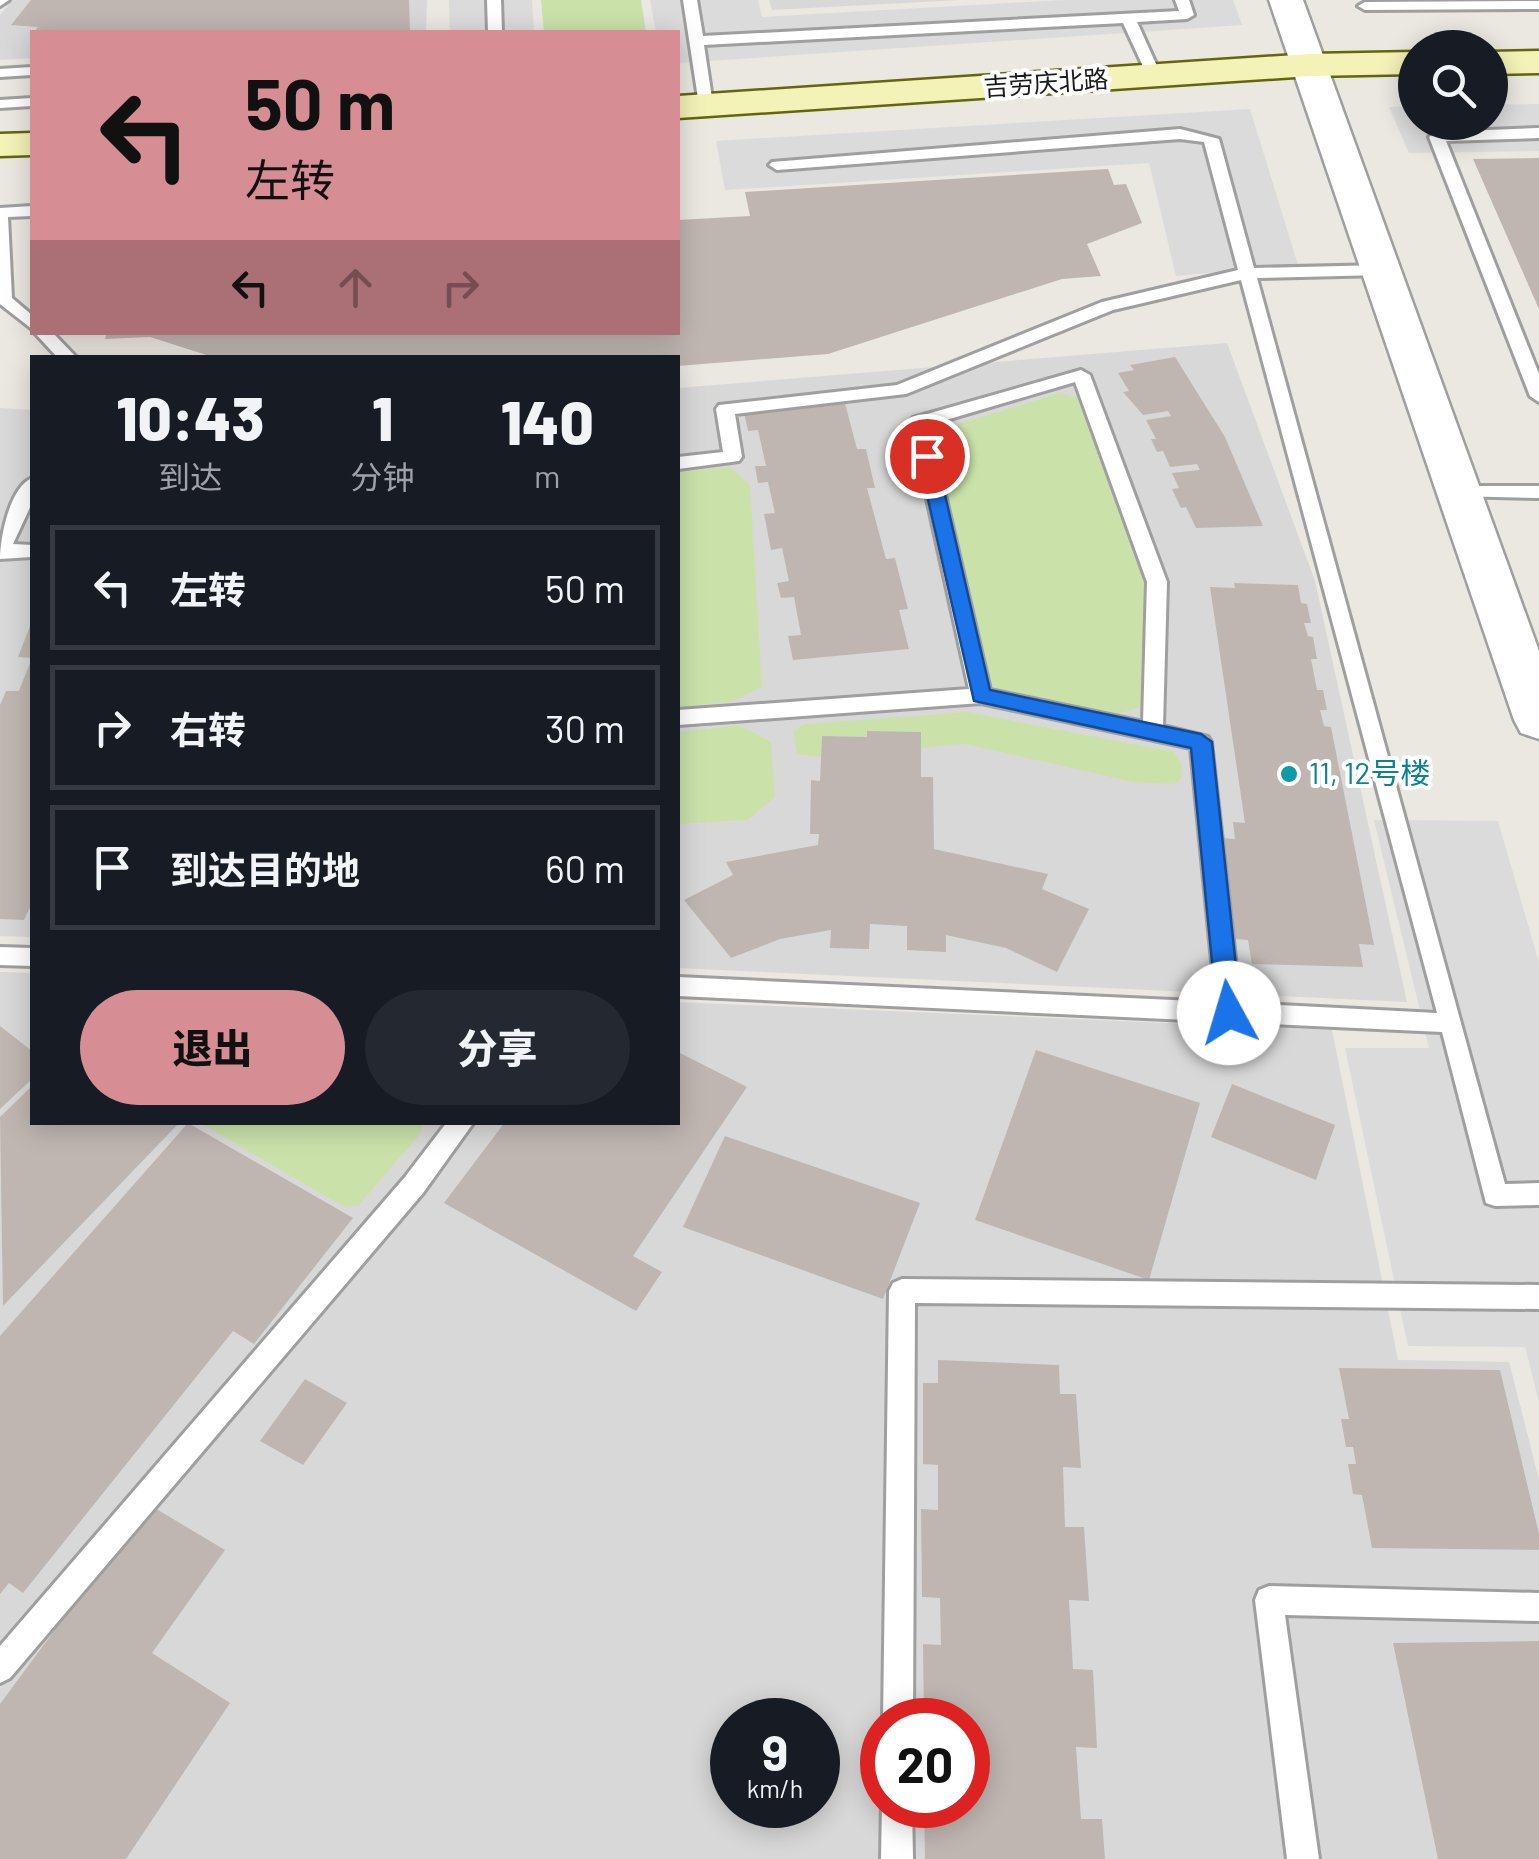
<!DOCTYPE html>
<html lang="zh">
<meta charset="utf-8">
<style>
body{margin:0;font-family:Barlow,"Noto Sans SC",sans-serif;background:#242831;color:#f1f3f6;height:100vh;display:flex;flex-direction:column;font-size:38px;white-space:nowrap}
*{box-sizing:border-box;margin:0}
p{font-size:32px;color:#9ea1a6}
.icon{flex:none;width:55px;height:55px;fill:none;stroke:currentColor;stroke-width:2;stroke-linecap:round;stroke-linejoin:round}
.map{position:relative;flex:1;overflow:hidden}
.panel{position:absolute;left:30px;top:355px;width:650px;height:770px;display:flex;flex-direction:column;background:#171b24;border-radius:0px;box-shadow:0 5px 25px #0003}
.panel>*{flex:none}
.banner{position:absolute;left:30px;top:30px;width:650px;height:305px;border-radius:0px;box-shadow:0 5px 25px #0003;background:#d68d94;color:#111;overflow:hidden}
.tools{position:absolute;left:1398px;top:30px;display:grid;gap:20px}
.tools a{display:grid;place-items:center;width:110px;height:110px;border-radius:50%;background:#171b24;box-shadow:0 5px 25px #0003;font-size:50px}
.speed{position:absolute;left:710px;top:1698px;display:flex;gap:20px;font-size:50px;font-weight:700;text-align:center}
.speed>*{display:grid;place-content:center;width:130px;height:130px;border-radius:50%;background:#171b24;box-shadow:0 5px 25px #0003;line-height:1}
.speed small{font-size:25px;font-weight:400}
.speed .limit{border:15px solid #d22;background:#fff;color:#111}
.pin{position:absolute;display:grid;place-items:center;width:85px;height:85px;color:#fff;margin:-42px;border:5px solid #fff;border-radius:50%;box-shadow:0 2px 10px #0007}
.me{position:absolute;width:110px;margin:-55px;rotate:354deg;stroke-linejoin:round;filter:drop-shadow(0 0 8px #0008)}
.turn{display:flex;align-items:center;gap:35px;height:210px;padding:0 50px;font-size:45px}
.turn .icon{width:130px;height:130px;stroke-width:2.5}
.turn b{display:block;font-size:70px;line-height:85px}
.lanes{display:flex;align-items:center;height:95px;padding:0 50px;background:#0003;justify-content:center;gap:50px;direction:ltr}
.lanes .off{opacity:.35}
.eta{display:flex;justify-content:space-evenly;align-items:center;height:170px;text-align:center}
.eta b{font-size:60px;font-weight:800;line-height:70px}
.button{display:flex;gap:20px;margin-top:auto;padding:20px 50px}
.button a{flex:1;height:115px;border-radius:60px;background:#d68d94;color:#111;font-size:40px;font-weight:800;line-height:115px;text-align:center}
.button a+a{background:#242831;color:#f1f3f6}
ul{padding:0;list-style:none}
li{display:flex;align-items:center;gap:30px;height:125px;margin:0 20px 15px;padding:0 30px;border:5px solid #363941;border-radius:0px}
li div{flex:1}
li b{display:block;font-size:38px}
li em{font-style:normal}
.map>svg:first-child{display:block}
.residential{fill:#d9d8d8;fill-rule:evenodd}
.grass{fill:#cae2aa}
.parking{fill:#dbdbdb}
.building{fill:#bfb6b1}
.lines{fill:none;stroke-linecap:round;stroke-linejoin:round}
.service-casing{stroke:#9f9f9f;stroke-width:6}
.tertiary-casing{stroke:#9f9f9f;stroke-width:5}
.secondary-casing{stroke:#63660d;stroke-width:5}
.service{fill:#fff;fill-rule:evenodd}
.tertiary{fill:#fff;fill-rule:evenodd}
.secondary{fill:#f3f2b7;fill-rule:evenodd}
.route{fill:#1a73e8;stroke:#114b97;stroke-width:2.5}
.culture-dot{fill:#0f9aa8;stroke:#fff;stroke-width:4}
.labels{text-anchor:middle;stroke-width:8;stroke-linejoin:round;paint-order:stroke}
.far-street-label{font-size:25px;fill:#1b1b1b;stroke:#fff}
.culture-label{font-size:30px;fill:#0d838f;stroke:#fff;text-anchor:start}
</style>
<div class="map">
<svg width="1539" height="1859" viewBox="0 0 1539 1859">
<rect width="100%" height="100%" fill="#ebe7e1"/>
<!-- residential -->
<path class="residential" d="M12,0H427L426,32H32V58L0,60V15Z
M769,0H959L772,10Z
M1227,343L1315,581L1407,1002L678,968V388Z
M0,408L32,410V937L0,936Z
M0,972L32,973V1122H678V1002L1332,1030L1398,1360L1509,1362L1539,1480V1859H0ZM732,1720H818V1805H732ZM882,1720H968V1805H882Z"/>
<!-- grass -->
<path class="grass" d="M541,0H641L646,32H544Z
M1059,393L1081,398L1146,580L1144,706L1111,716L999,693L986,678L933,432Z
M730,467L750,485L762,687L731,702L678,707V472Z
M967,712L1174,752L1181,763L1182,778L1174,784L1133,782L965,744L921,748L920,732L867,731V737L822,736L821,757L797,754L793,731L804,724Z
M739,725L771,742L775,797L748,820L678,824V732Z
M200,1123V1122L423,1123L420,1134L358,1206L344,1207Z"/>
<!-- parking -->
<path class="parking" d="M449,0H532L534,32H450Z
M650,0H758L762,17L1064,0H1233L1242,25L678,63V32H656Z
M1539,104V151L1409,153L1389,107L1415,106V122H1490V105Z
M1250,109L1298,265L1176,276L1149,163L725,190L716,141Z
M1374,820L1498,821L1539,963V1401L1525,1347L1408,1346L1345,1048H1429Z"/>
<!-- building -->
<path class="building" d="M31,0H409L410,32H34L38,27L11,25Z
M1539,158V309L1473,159Z
M1108,169L1114,185L1126,184L1142,223L1087,244L1101,276L1062,279L828,354L678,366V358H216L150,337L105,339L107,332H678V220L750,216L745,192Z
M1175,357L1225,437L1263,526L1196,528L1186,507L1181,508L1172,489L1179,488L1172,473L1200,470L1197,464L1170,467L1163,451L1157,452L1151,439H1156L1146,420L1171,416L1168,411L1143,415L1123,392L1129,391L1118,373L1134,370L1130,365Z
M845,403L857,449H866L875,488H867L886,559L895,558L908,609L899,610L909,649L793,660L788,636L801,635L794,597L781,598L777,583L789,581L782,548L771,550L764,514L775,513L768,482L758,483L755,466H766L758,430L748,431L744,412Z
M1234,583L1298,585L1301,603L1307,604L1311,623H1304L1308,636L1313,637L1317,659H1311L1317,690H1323L1327,710H1320L1324,726L1331,727L1374,945L1359,944L1363,967L1252,964L1248,940L1235,939L1221,838L1235,839L1233,822L1245,823L1210,587L1235,588Z
M32,621V903L24,920L0,919V705L6,691H19L32,658L18,657Z
M867,731L921,732V777H933L934,849L1048,874L1042,889L1089,909L1057,972L1006,948L946,935V952L907,950V926L870,924L869,949L830,948L831,930L780,939L731,958L684,900L733,875L726,862L818,845L819,834H810L811,780L820,781L822,736L867,737Z
M0,1026L32,1051V1079L0,1109Z
M1036,1050L1200,1103L1149,1280L975,1220Z
M678,1052L747,1087L633,1256L662,1272L636,1311L444,1203L505,1122H678Z
M1232,1084L1335,1125L1316,1180L1211,1137Z
M32,1086V1122H180L3,1306L0,1117Z
M188,1123L353,1218L254,1344L233,1331L23,1593L9,1583L0,1594V1336Z
M725,1136L920,1203L883,1299L683,1227Z
M938,1360L1059,1365L1060,1394H1076L1081,1468L1063,1467L1065,1527H1084L1089,1601L1069,1600L1073,1669L1093,1670L1097,1748L1076,1747L1081,1819H1102L1105,1859H925L924,1805H968V1720H924L923,1644L941,1645L940,1598L922,1597L921,1509L938,1510V1465L923,1464V1383H938Z
M1339,1368L1500,1370L1539,1534V1550L1372,1548L1362,1495L1353,1494L1348,1464H1356L1353,1447H1346L1341,1419H1349Z
M305,1379L347,1403L303,1465L260,1441Z
M148,1504L225,1550L152,1653L230,1703L126,1859H0V1704Z
M1539,1641V1859H1438L1393,1643Z"/>
<g class="lines">
<!-- service casing -->
<g class="service-casing">
<path id="service" d="M0,0H9L0,6Z
M487,0H501L502,32H488Z
M683,0H697L703,36L1179,11L1175,0H1189L1194,15L1187,19L1137,22L1161,75L1154,79L1147,75L1123,23L704,45L713,105L706,109L699,105Z
M1539,1V9L1365,10L1358,6L1365,2Z
M32,67V75L0,77V69Z
M32,98V106L0,108V100Z
M1539,128V138L1446,141L1539,374V402L1530,396L1429,137L1437,132Z
M1180,129L1219,139L1254,268L1382,265L1390,270L1382,275L1257,278L1505,1184L1539,1183V1205L1495,1206L1486,1203L1442,1032L678,996V977L1216,1002L1191,748L981,703L678,725V710L969,689L910,422L913,418L1081,370L1090,375L1167,582L1163,726L1208,737L1211,742L1240,1003L1437,1013L1241,280L1113,310L906,394L735,414L742,457L739,461L678,469V457L723,452L716,409L719,405L897,385L1102,302L1238,270L1204,142L1180,139L777,170L769,165L772,162ZM1075,382L1147,582L1143,722L990,690L929,425Z
M32,206V216L8,217L12,298L32,315V329L0,304V208Z
M34,332H52L77,358H58Z
M32,478V503L13,544L32,545V557L0,559C0,537 10,487 32,478Z
M1460,486H1539V498L1453,496V488Z
M0,947L32,948V966L0,965Z
M447,1122H474L423,1193L10,1678L0,1683V1646L405,1177Z
M902,1279L1539,1285V1309L915,1303L913,1720H883L889,1291L893,1283Z
M1269,1586L1539,1593V1621L1285,1615L1319,1859H1287L1255,1600L1259,1590Z
M882,1803L912,1805L913,1859H881Z"/>
</g>
<!-- tertiary casing -->
<g class="tertiary-casing">
<path id="tertiary" d="M1269,0H1303L1539,651V739L1521,733L1514,720Z"/>
</g>
<!-- secondary casing -->
<g class="secondary-casing">
<path id="secondary" d="M1539,51V73L1490,74V52Z
M1415,52V74L1310,76L678,118V96L1310,54Z
M32,133V155L0,156V134Z"/>
</g>
<!-- service -->
<use href="#service" class="service"/>
<!-- tertiary -->
<use href="#tertiary" class="tertiary"/>
<!-- secondary -->
<use href="#secondary" class="secondary"/>
</g>
<!-- route -->
<path class="route" d="M927,450L936,456L990,690L1201,734L1212,742L1241,1013L1237,1020H1220L1217,1013L1191,748L974,701L918,456Z"/>
<!-- markers -->
<circle class="culture-dot" cx="1289" cy="774" r="10"/>
<g class="labels">
<!-- far-street labels -->
<g class="far-street-label">
<text transform="translate(1046 83) rotate(-4)" y="9">吉劳庆北路</text>
</g>
<!-- culture labels -->
<g class="culture-label">
<text x="1309" y="784">11, 12号楼</text>
</g>
</g>
</svg>
<div class="tools">
<a><svg class="icon" aria-label="search" viewBox="0 0 24 24"><circle cx="10" cy="10" r="6"/><path d="M15 15l6 6"/></svg></a>
</div>
<div class="speed"><div>9<small>km/h</small></div><div class="limit">20</div></div>
<div class="pin" style="left:927px;top:456px;background:#d93025"><svg class="icon" aria-label="arrive" viewBox="0 0 24 24"><path d="M6 21V4h12l-3 4 3 4H6"/></svg></div>
<svg class="me" style="left:1229px;top:1013px" viewBox="-20 -20 40 40"><circle r="19" fill="#fff"/><path d="M0-13L10 11 0 6-10 11z" fill="#1a73e8"/></svg>
<div class="banner">
<div class="turn"><svg class="icon" aria-label="left" viewBox="0 0 24 24"><path d="M17 20v-9H6M10 6l-5 5 5 5"/></svg><div><b>50 m</b>左转</div></div>
<div class="lanes"><svg class="icon" aria-label="left" viewBox="0 0 24 24"><path d="M17 20v-9H6M10 6l-5 5 5 5"/></svg><svg class="icon off" aria-label="ahead" viewBox="0 0 24 24"><path d="M12 20V5M6 11l6-6 6 6"/></svg><svg class="icon off" aria-label="right" viewBox="0 0 24 24"><path d="M7 20v-9h11M14 6l5 5-5 5"/></svg></div>
</div>
<section class="panel">
<div class="eta">
<div><b>10:43</b><p>到达</p></div>
<div><b>1</b><p>分钟</p></div>
<div><b>140</b><p>m</p></div>
</div>
<ul>
<li><svg class="icon" aria-label="left" viewBox="0 0 24 24"><path d="M17 20v-9H6M10 6l-5 5 5 5"/></svg><div><b>左转</b></div><em>50 m</em></li>
<li><svg class="icon" aria-label="right" viewBox="0 0 24 24"><path d="M7 20v-9h11M14 6l5 5-5 5"/></svg><div><b>右转</b></div><em>30 m</em></li>
<li><svg class="icon" aria-label="arrive" viewBox="0 0 24 24"><path d="M6 21V4h12l-3 4 3 4H6"/></svg><div><b>到达目的地</b></div><em>60 m</em></li>
</ul>
<div class="button"><a>退出</a><a>分享</a></div>
</section>
</div>
